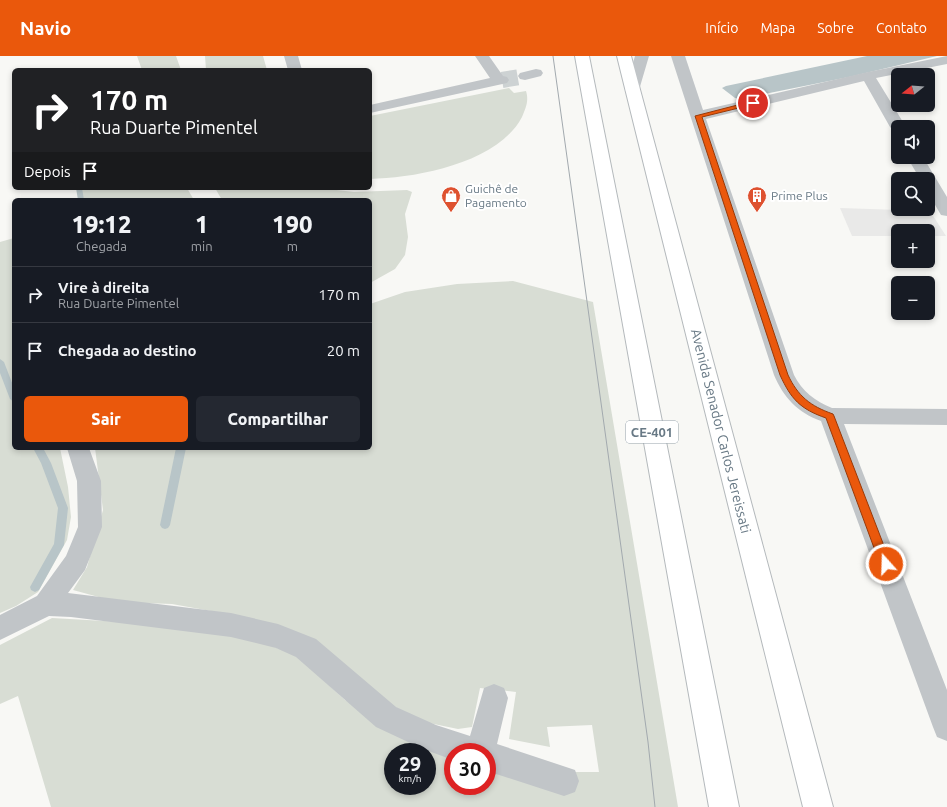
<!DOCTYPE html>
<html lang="pt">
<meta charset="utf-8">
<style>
body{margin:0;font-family:Ubuntu,sans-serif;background:#242831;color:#f1f3f6;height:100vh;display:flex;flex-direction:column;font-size:15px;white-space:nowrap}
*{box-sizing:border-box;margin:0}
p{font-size:13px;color:#9ea1a6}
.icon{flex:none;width:22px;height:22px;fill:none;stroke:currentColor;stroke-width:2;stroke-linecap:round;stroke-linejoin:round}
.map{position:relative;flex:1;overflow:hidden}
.side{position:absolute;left:12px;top:142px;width:360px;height:252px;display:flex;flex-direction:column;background:#171b24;border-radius:6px;box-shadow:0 2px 6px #0003}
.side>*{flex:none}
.hud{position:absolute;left:12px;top:12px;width:360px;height:122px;border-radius:6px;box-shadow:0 2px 6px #0003;background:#202124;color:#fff;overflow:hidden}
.needle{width:26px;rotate:253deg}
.buttons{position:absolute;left:891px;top:12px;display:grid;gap:8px}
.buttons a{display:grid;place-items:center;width:44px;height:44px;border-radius:6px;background:#171b24;box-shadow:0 2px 6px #0003;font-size:20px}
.speed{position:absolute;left:384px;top:687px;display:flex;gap:8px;font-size:20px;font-weight:700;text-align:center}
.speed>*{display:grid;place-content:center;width:52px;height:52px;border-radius:50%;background:#171b24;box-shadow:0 2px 6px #0003;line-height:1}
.speed small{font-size:10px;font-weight:400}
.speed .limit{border:6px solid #d22;background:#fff;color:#111}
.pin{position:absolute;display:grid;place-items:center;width:34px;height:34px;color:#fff;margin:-17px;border:2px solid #fff;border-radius:50%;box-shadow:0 1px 4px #0007}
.me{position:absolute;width:44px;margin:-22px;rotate:340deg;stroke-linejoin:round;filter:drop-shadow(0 0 3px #0008)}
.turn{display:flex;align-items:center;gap:14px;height:84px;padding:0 12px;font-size:18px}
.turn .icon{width:52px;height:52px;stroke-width:2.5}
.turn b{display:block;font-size:28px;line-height:34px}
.then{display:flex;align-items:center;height:38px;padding:0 12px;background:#0003;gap:8px;font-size:15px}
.eta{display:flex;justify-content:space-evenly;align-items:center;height:68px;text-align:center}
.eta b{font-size:24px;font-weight:800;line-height:28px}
.button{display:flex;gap:8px;margin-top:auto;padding:8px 12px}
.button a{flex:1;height:46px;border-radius:6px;background:#ea580c;color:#fff;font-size:16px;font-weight:800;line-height:46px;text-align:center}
.button a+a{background:#242831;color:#f1f3f6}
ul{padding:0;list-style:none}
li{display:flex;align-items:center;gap:12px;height:56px;padding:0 12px;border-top:1px solid #363941}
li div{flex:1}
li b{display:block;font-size:15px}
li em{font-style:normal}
header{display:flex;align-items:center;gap:24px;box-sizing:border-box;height:56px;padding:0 20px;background:#ea580c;color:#fff}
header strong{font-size:19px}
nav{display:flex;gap:22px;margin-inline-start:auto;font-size:14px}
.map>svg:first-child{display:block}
.built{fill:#e9e9e8}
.green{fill:#d8ddd4;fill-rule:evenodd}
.water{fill:#b8c5c8}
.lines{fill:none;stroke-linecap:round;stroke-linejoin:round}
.stream{fill:#b8c5c8;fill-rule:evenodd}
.minor-tunnel{stroke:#cdd2d3;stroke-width:16;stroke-dasharray:16 8;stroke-linecap:butt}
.major-casing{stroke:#b4b9bc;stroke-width:2}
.minor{fill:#c1c5c8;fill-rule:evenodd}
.major{fill:#fff;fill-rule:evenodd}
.tram{stroke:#a2a9ae;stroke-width:1}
.route{fill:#ea580c;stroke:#983908}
.labels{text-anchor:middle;stroke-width:4;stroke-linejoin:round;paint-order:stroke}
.far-poi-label{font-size:12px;fill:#687985;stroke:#fff;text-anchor:start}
.shield{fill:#fff;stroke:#95a1aa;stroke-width:1}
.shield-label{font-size:13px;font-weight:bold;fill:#687985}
.street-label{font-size:14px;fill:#687985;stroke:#fff}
</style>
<header>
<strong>Navio</strong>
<nav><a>Início</a><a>Mapa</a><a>Sobre</a><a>Contato</a></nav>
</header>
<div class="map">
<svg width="947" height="751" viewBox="0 0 947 751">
<rect width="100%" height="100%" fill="#f8f8f5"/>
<!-- built -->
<path class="built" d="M840,152L930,155L946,180H928V175H898V180H852Z"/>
<!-- green -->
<path class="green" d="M137,0H176L181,14H142Z
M205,0H263L267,14H206Z
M509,32L514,37L526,35C529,45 526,51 522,61C498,107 417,122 370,123V60Z
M79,132H187L194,144H81Z
M215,132H319L354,136L407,134L412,136L405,158L408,181L405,199L395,213L370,227V144H222Z
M14,182V392H60L68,431L71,461L67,484L38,536L16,550L0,557V186Z
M513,225L593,246L678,751H51L18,640L0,648V589L52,562L157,568L239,578L296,599L345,644L391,671L453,696V730H487V707L571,716H599L592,669L547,671L550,691L509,683L516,636L480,632L472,671L458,673L424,666L389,648L244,561L172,548L117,546L73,534L87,511L103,454L95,392H370V248L405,236L457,228ZM393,696H427V730H393Z"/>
<!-- water -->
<path class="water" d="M867,0H937L849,21L740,43L735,42L722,32L726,30Z"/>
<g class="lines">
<!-- stream -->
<path class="stream" d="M76,132H82L84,144H78Z
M0,303L4,306L14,332V346L10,343L0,317Z
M33,392H43L51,407L68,452L64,489L39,534L35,536L31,534L30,531L54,488L58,452L41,407Z
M176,392H186L170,469L168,472L165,473L162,472L160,469Z"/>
<!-- minor-tunnel -->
<path class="minor-tunnel" d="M502,24L525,20"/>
<!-- major casing -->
<g class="major-casing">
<path id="major" d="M575,0H589L739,751H709Z
M617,0H631L833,751H803Z"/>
</g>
<!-- minor -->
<path class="minor" d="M284,0H298L302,14H288Z
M475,0H489L503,20L507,21L509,24L507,27L370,57V49L490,22Z
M635,0H649L639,34L637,37L632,38L627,37L625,34Z
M671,0H685L703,54L868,16L947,0V8L876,22L906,71H898V76L893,74L890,71L864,25L706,63L794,319C802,335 815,345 832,352L947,353V369L844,368L947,634V685L937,681L933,671L821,365C797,356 784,342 774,319Z
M536,13L541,14L543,17L541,20L525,24L520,23L518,20L520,17Z
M907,101H923L947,141V160L941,159L928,137V123H920Z
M67,392H89L101,425L102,471L85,514L68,537L231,557L278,568L316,583L396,651L436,669L470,680L484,632L494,628L504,632L508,642L497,688L575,714L579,725L575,736L564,740L487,715V696H453V704L423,693L376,671L296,601L276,592L231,581L71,561L49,560L0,584V559L37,540L66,500L78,471L77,425Z"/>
<!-- major -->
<use href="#major" class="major"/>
<!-- tram -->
<path class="tram" d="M553,0L648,686L655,751"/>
</g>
<!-- route -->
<path class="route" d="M753,45L755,46V48L702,61L788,319C798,340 810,350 833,358L834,360L891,508L889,511L886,513L882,511L880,508L826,362C800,353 791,343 780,319L695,60Z"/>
<!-- icons -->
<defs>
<g id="shop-pin" transform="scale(1)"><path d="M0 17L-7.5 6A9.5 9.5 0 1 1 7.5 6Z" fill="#de512f" stroke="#fff"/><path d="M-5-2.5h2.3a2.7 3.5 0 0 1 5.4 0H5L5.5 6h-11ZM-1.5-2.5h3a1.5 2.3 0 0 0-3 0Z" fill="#fff"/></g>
<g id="building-pin" transform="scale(1)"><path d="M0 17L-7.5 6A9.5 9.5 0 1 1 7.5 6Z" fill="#de512f" stroke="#fff"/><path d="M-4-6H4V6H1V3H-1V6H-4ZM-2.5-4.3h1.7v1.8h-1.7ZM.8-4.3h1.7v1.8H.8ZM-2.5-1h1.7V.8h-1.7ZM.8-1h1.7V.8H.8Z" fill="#fff"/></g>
</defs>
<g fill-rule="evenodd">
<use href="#shop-pin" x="451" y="140"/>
<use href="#building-pin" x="757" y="140"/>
</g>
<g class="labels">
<!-- far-poi labels -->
<g class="far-poi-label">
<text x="465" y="137">Guichê de<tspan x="465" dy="14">Pagamento</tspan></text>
<text x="771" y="144">Prime Plus</text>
</g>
<!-- shield labels -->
<rect class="shield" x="626" y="365" width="52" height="22" rx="3"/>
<g class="shield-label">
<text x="652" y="381">CE-401</text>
</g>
<!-- street labels -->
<g class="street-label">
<text transform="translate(721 375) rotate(76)" y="5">Avenida Senador Carlos Jereissati</text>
</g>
</g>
</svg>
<div class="buttons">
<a><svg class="needle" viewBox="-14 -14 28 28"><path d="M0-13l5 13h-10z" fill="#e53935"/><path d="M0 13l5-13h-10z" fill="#9ea1a6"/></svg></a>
<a><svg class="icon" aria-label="sound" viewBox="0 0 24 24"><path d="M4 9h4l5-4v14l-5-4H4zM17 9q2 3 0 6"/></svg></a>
<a><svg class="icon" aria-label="search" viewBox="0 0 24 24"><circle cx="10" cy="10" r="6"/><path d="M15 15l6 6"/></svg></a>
<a>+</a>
<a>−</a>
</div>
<div class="speed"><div>29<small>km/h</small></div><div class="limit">30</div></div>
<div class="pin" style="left:753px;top:47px;background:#d93025"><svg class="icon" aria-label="arrive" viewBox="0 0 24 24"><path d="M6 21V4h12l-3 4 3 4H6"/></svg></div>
<svg class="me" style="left:886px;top:508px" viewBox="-20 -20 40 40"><circle r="17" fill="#ea580c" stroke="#fff" stroke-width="3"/><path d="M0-11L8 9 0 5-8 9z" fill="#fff"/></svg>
<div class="hud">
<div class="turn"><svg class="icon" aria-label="right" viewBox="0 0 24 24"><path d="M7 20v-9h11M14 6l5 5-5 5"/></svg><div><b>170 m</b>Rua Duarte Pimentel</div></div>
<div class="then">Depois<svg class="icon" aria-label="arrive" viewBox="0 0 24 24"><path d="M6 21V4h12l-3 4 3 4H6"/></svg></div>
</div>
<section class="side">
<div class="eta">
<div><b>19:12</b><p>Chegada</p></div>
<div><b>1</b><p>min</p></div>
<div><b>190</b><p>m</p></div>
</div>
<ul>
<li><svg class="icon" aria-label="right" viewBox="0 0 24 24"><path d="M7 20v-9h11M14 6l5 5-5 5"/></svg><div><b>Vire à direita</b><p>Rua Duarte Pimentel</p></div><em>170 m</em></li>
<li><svg class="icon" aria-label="arrive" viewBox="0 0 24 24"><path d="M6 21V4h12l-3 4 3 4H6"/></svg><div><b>Chegada ao destino</b></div><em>20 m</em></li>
</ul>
<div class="button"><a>Sair</a><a>Compartilhar</a></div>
</section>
</div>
